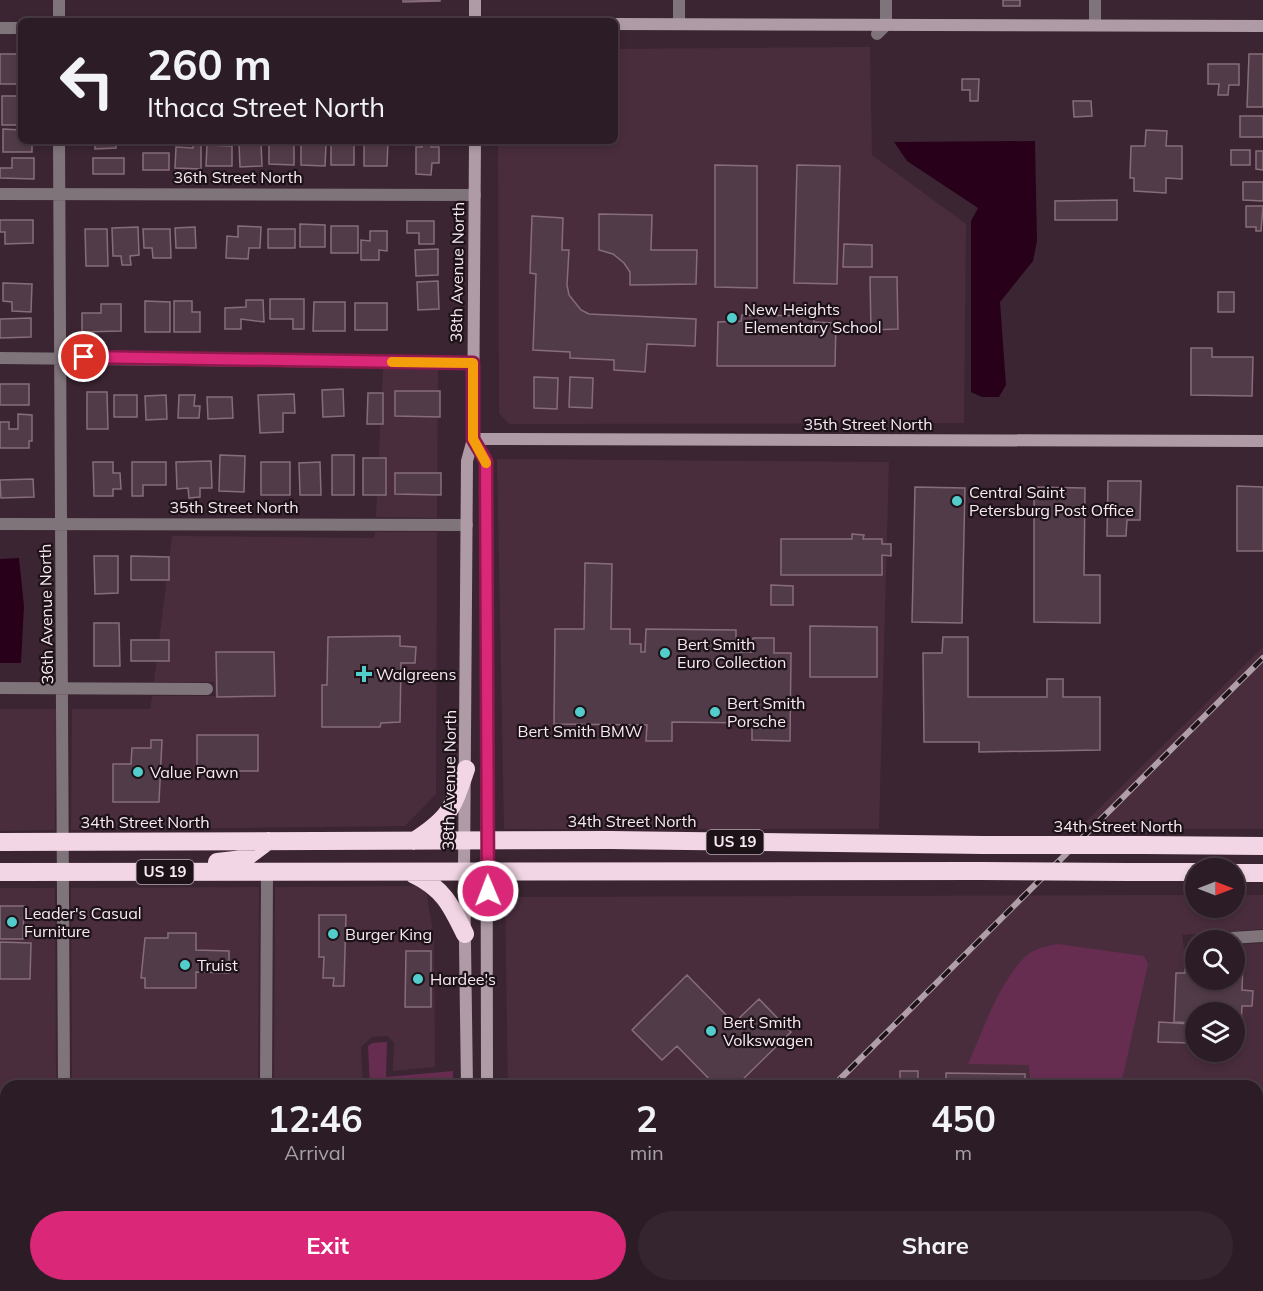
<!DOCTYPE html>
<style>
body{margin:0;font-family:Mulish,sans-serif;background:#34252e;color:#f1f3f6;height:100vh;display:flex;flex-direction:column;font-size:22px;white-space:nowrap}
*{box-sizing:border-box;margin:0}
p{font-size:20px;color:#a6a1a7}
.icon{flex:none;width:33px;height:33px;fill:none;stroke:currentColor;stroke-width:2;stroke-linecap:round;stroke-linejoin:round}
.map{position:relative;flex:1;overflow:hidden}
.panel{position:absolute;left:0px;top:1080px;width:1263px;height:212px;display:flex;flex-direction:column;background:#2c1c26;border-radius:18px 18px 0 0;box-shadow:0 3px 9px #0003,0 0 0 2px #483a43}
.panel>*{flex:none}
.top-card{position:absolute;left:18px;top:18px;width:600px;height:126px;border-radius:9px;box-shadow:0 3px 9px #0003,0 0 0 2px #483a43;background:#2c1c26;color:#f1f3f6;overflow:hidden}
.needle{width:39px;rotate:90deg}
.fabs{position:absolute;left:1185px;top:858px;display:grid;gap:12px}
.fabs a{display:grid;place-items:center;width:60px;height:60px;border-radius:50%;background:#2c1c26;box-shadow:0 3px 9px #0003,0 0 0 2px #483a43;font-size:30px}
.pin{position:absolute;display:grid;place-items:center;width:51px;height:51px;color:#fff;margin:-26px;border:3px solid #fff;border-radius:50%;box-shadow:0 2px 6px #0007}
.me{position:absolute;width:66px;margin:-33px;rotate:359deg;stroke-linejoin:round;filter:drop-shadow(0 0 4px #0008)}
.turn{display:flex;align-items:center;gap:21px;height:126px;padding:0 30px;font-size:27px}
.turn .icon{width:78px;height:78px;stroke-width:2.5}
.turn b{display:block;font-size:42px;line-height:51px}
.eta{display:flex;justify-content:space-evenly;align-items:center;height:102px;text-align:center}
.eta b{font-size:36px;font-weight:700;line-height:42px}
.primary-button{display:flex;gap:12px;margin-top:auto;padding:12px 30px}
.primary-button a{flex:1;height:69px;border-radius:36px;background:#db2777;color:#fff;font-size:24px;font-weight:700;line-height:69px;text-align:center}
.primary-button a+a{background:#34252e;color:#f1f3f6}
.map>svg:first-child{display:block}
.built{fill:#492d3d;fill-rule:evenodd}
.green{fill:#662d50}
.water{fill:#28001a}
.building{fill:#523b48;stroke:#876d7b;stroke-width:1.5}
.lines{fill:none;stroke-linecap:round;stroke-linejoin:round}
.street{stroke:#7f747a;stroke-width:12}
.secondary{stroke:#ae9ba5;stroke-width:12}
.highway{stroke:#f3d6e5;stroke-width:18}
.rail-casing{stroke:#b09fa9;stroke-width:6}
.rail{stroke:#1c1218;stroke-width:4;stroke-dasharray:11;stroke-linecap:butt}
.highway-bridge{stroke:#f3d6e5;stroke-width:18}
.route-casing{stroke:#8e194d;stroke-width:15}
.route{stroke:#db2777;stroke-width:10}
.slow{stroke:#f59e0b;stroke-width:10}
.poi-dot{fill:#52cdcc;stroke:#1c1218;stroke-width:2}
.labels{text-anchor:middle;stroke-width:4.5;stroke-linejoin:round;paint-order:stroke}
.shield{fill:#1c1218;stroke:#b7a9b1;stroke-width:1.5}
.shield-label{font-size:15px;font-weight:bold;fill:#f9eaf2}
.street-label{font-size:16px;fill:#f9eaf2;stroke:#1c1218}
.poi-label{font-size:16px;fill:#f9eaf2;stroke:#1c1218;text-anchor:start}
</style>
<div class="map">
<svg width="1263" height="1291" viewBox="0 0 1263 1291">
<rect width="100%" height="100%" fill="#3b2532"/>
<!-- built -->
<path class="built" d="M870,47L872,155L966,224L964,423L509,424L499,413L498,141H615V49Z
M383,369L438,370L437,518L376,517Z
M497,459L889,462L879,829H504Z
M375,532H437L436,794L405,826L71,830L72,709H150L152,696H215L214,682H154L172,536L374,538Z
M1263,647V829H1078Z
M0,709H56L55,830L0,831Z
M422,886L426,889L434,939L435,1067L393,1071L394,1042L387,1036L372,1037L361,1047L363,1086H274L275,887Z
M259,887L258,1086H72L71,888Z
M0,888H55L56,1086H6V1127H0Z
M1195,895L1196,908H1234L1235,895H1263V929L1182,935L1184,948H1195L1196,980H1234L1235,945L1263,943V1176H1257V1086H904V1083H889L888,1086H508L505,897ZM1196,1012H1234V1052H1196Z
M303,1286H423V1291H302Z
M510,1286H888V1291H511Z"/>
<!-- green -->
<path class="green" d="M1058,944L1144,956L1148,964L1122,1080L1116,1086H1061L1030,1078L1029,1065L968,1064C983,1030 998,985 1024,958C1032,949 1047,946 1058,944Z
M387,1042L386,1077L453,1071V1086H370L368,1046L372,1043Z"/>
<!-- water -->
<path class="water" d="M1035,141L1037,241L1033,261L1000,302L1006,385L999,397H982L971,392V221L978,208L907,161L894,142Z
M19,558L24,606L21,663H0V559Z"/>
<!-- building -->
<path class="building" d="M403,0H440V1L403,2Z
M1003,0H1020V6H1003Z
M0,54H21V84H0Z
M1249,54H1263V107H1247Z
M1208,64H1239V85H1229L1228,95H1218L1219,84H1208Z
M962,79H979L978,101H970V90H962Z
M2,96H21V125H2Z
M1073,101H1091L1092,116L1074,117Z
M1240,116H1263V137H1240Z
M3,129L21,130V141H32V152H3Z
M1146,130L1167,131L1166,146H1182V179L1166,178V193L1134,191V178H1130L1131,146H1145Z
M95,141H115L116,148L95,149Z
M193,141H201V169L175,168L176,147L193,148Z
M331,141H354V165H331Z
M364,141H388L387,166H364Z
M261,143L262,166L240,167L239,144Z
M422,143H431V147H439V163H432L431,175L416,174V147H422Z
M269,144L294,145V165L269,164Z
M301,144L326,145L325,166L301,165Z
M207,145L232,146V166H206Z
M1231,150H1250V165H1231Z
M1256,151H1263V170L1256,169Z
M143,153H169V170H143Z
M12,158H34V179L0,178V168H12Z
M93,158H124V174H93Z
M715,165L757,166V288L715,287Z
M797,165L840,166L837,284L794,283Z
M1243,182H1263V201L1243,200Z
M1117,200V220H1055V201Z
M1246,206H1263L1261,231H1256V227H1246Z
M599,214L652,215L651,250H697L696,284L630,285V272L624,263L613,254L599,250Z
M532,216L563,218L562,250H569L567,285L569,295L581,310L589,314L696,319L695,346L647,344L645,372L614,370V360L570,358V352L533,350L536,274L530,273Z
M0,220H33V243L5,244V232H0Z
M407,221H434V244H419V233H407Z
M300,224L325,225V247H300Z
M238,226L261,227L260,248H249L248,259L226,258L227,236L238,237Z
M331,226H358V253H331Z
M138,227L139,255L130,256L131,265H122L121,256H113L112,228Z
M195,227L196,248H176L175,228Z
M85,229H107L108,266H86Z
M143,229H170L171,258H153L152,248H144Z
M268,229H295V248H268Z
M370,231H387V251L379,250V260H361V240L370,241Z
M844,244L872,245V267H843Z
M438,249V275L416,276L415,250Z
M870,277H897L898,329L871,330Z
M438,281L439,309L418,310L417,282Z
M3,283L32,284L31,312L12,311V302L3,301Z
M1218,292H1234V312H1218Z
M270,299H304V329H293V319H270Z
M246,300H263L264,322L241,319V329H225V308L246,307Z
M145,301L170,302V332H145Z
M174,301H192V312H200V332H174Z
M314,302H345V331H313Z
M355,303H387V330H355Z
M101,304H121V331L82,332V313H101Z
M742,315L814,316V322L836,323L835,366H717L718,322L741,321Z
M31,318V337L0,338V319Z
M1191,348H1212V357H1253L1252,396L1191,395Z
M534,377L558,378L557,409L534,408Z
M570,377L593,378L592,408L569,407Z
M0,384H29V405H0Z
M343,389L344,416L323,417L322,390Z
M395,391H440V417L395,416Z
M87,392H107L108,429H87Z
M368,393H383V424H367Z
M294,394L295,413H283V432L260,433L258,395Z
M114,395H137V417H114Z
M166,395L167,419L146,420L145,396Z
M179,395H195L194,406H200L199,418H178Z
M207,397H232L233,418L208,419Z
M18,414L32,415V441H29V448H0V422H9V429H18Z
M220,455L245,456L244,492L219,491Z
M332,455H354V495H332Z
M363,458H386V495H363Z
M211,461L212,488H200V497L189,498L188,488L177,489L176,462Z
M93,462H113V473H120L121,489H113V496H94Z
M132,462H166V485H143V496H132Z
M261,462H290V495H261Z
M320,462L321,495H300L299,463Z
M395,473H441V495L395,494Z
M33,479L34,497L1,498L0,480Z
M1108,481H1141L1140,520H1127L1126,536H1107Z
M1237,486L1263,487V551H1237Z
M915,487L965,488L962,623L912,622Z
M1034,487L1085,488L1084,575H1100V623L1034,622Z
M852,534L864,535L863,539H882V544H891V556L882,555V575H781V539H852Z
M94,556H118V593L95,594Z
M131,556L169,557V580H131Z
M585,563L612,564L611,629H630V644H641V652H645L646,629L736,630V652H752L753,638H774V653H791L790,741L752,740V723L672,722V741H646L647,725L554,724L555,629H584Z
M771,585L793,586V605H771Z
M94,623H119L120,666H94Z
M810,626L877,627V677H810Z
M400,636V646L416,647L415,663H401L400,722L381,723L380,727H322V685H327L328,637Z
M943,637H968V697H1047V679H1063V697H1100V750L979,752V742H924L923,653H942Z
M131,640H169V661H131Z
M216,652H274L275,696L217,697Z
M197,735H258V771H197Z
M151,740H162L159,802H113V764H131L132,748H151Z
M0,906H24L23,939H0Z
M319,915H346L344,986H333L334,978H323L324,957H319Z
M168,933H196V950L229,951V973L196,972V988H145V978H141L145,938H168Z
M0,942L31,943L30,979H0Z
M406,951H431V1007H405Z
M1234,963L1243,964L1242,990L1253,991L1252,1006H1242L1241,1025L1234,1024V1012H1196V1023L1174,1022L1176,973H1185V967L1196,968V980H1234Z
M687,975L734,1023L759,999L791,1032L736,1086H712L714,1084L677,1046L662,1060L632,1030Z
M1159,1022L1191,1024L1190,1043L1158,1042Z
M900,1071H918V1086H900Z
M946,1073L1025,1074V1086H946Z
M528,1085H649V1086H528Z
M0,1162H6V1180H0Z
M4,1186H6V1210H3Z
M0,1274H6L7,1288H0Z
M16,1286H33V1291H16Z
M96,1286H129V1291H96Z
M189,1286H215V1291H189Z
M327,1286H384V1291H327Z
M689,1286H799L793,1291H683Z
M836,1286H856V1291H836Z"/>
<g class="lines">
<!-- street -->
<path class="street" d="M59,0V21
M679,0V23
M1095,0V24
M0,28H21
M877,34L886,25V0
M59,141L64,1086
M0,194L475,195
M0,358L473,363
M0,524L467,525
M0,688L207,689
M1199,940L1263,936
M266,1086L267,872
M0,1134H6
M1257,1271H1263
M65,1286V1291
M266,1286V1291
M897,1291V1286"/>
<!-- secondary -->
<path class="secondary" d="M475,0V21
M615,24L1263,26
M473,439L1263,441
M473,439L486,461L487,1086
M467,1086L464,872L467,461L473,439L475,141
M471,1286V1291
M485,1291V1286"/>
<!-- highway -->
<path class="highway" d="M414,841C451,817 452,809 466,769
M0,842L610,840L983,845
M1143,845L1263,846
M217,862L244,859L268,841
M0,872L979,871
M1129,872H1196
M1234,873H1263
M413,874C443,888 451,905 465,934"/>
<!-- rail casing -->
<g class="rail-casing">
<path id="rail" d="M833,1086L1263,658
M626,1291L632,1286"/>
</g>
<!-- rail -->
<use href="#rail" class="rail"/>
<!-- highway-bridge -->
<path class="highway-bridge" d="M983,845H1143
M979,871L1129,872"/>
</g>
<g class="lines">
<!-- route casing -->
<g class="route-casing">
<path id="route" d="M84,357L473,363V439L486,461L488,891"/>
</g>
<!-- route -->
<use href="#route" class="route"/>
<!-- slow -->
<path class="slow" d="M392,362L473,363V439L486,463"/>
</g>
<!-- markers -->
<g class="poi-dot">
<circle cx="732" cy="318" r="6"/>
<circle cx="957" cy="501" r="6"/>
<circle cx="665" cy="653" r="6"/>
<path d="M361 665h6v6h6v6h-6v6h-6v-6h-6v-6h6z"/>
<circle cx="580" cy="712" r="6"/>
<circle cx="715" cy="712" r="6"/>
<circle cx="138" cy="772" r="6"/>
<circle cx="12" cy="922" r="6"/>
<circle cx="333" cy="934" r="6"/>
<circle cx="185" cy="965" r="6"/>
<circle cx="418" cy="979" r="6"/>
<circle cx="711" cy="1031" r="6"/>
</g>
<g class="labels">
<!-- shield labels -->
<g class="shield">
<rect x="706.5" y="830" width="57" height="24" rx="4.5"/>
<rect x="136.5" y="860" width="57" height="24" rx="4.5"/>
</g>
<g class="shield-label">
<text x="735" y="847">US 19</text>
<text x="165" y="877">US 19</text>
</g>
<!-- street labels -->
<g class="street-label">
<text x="238" y="183">36th Street North</text>
<text transform="translate(457 272) rotate(-89)" y="6">38th Avenue North</text>
<text x="868" y="430">35th Street North</text>
<text x="234" y="513">35th Street North</text>
<text transform="translate(46 614) rotate(-91)" y="6">36th Avenue North</text>
<text transform="translate(449 780) rotate(-89)" y="6">38th Avenue North</text>
<text x="632" y="827">34th Street North</text>
<text x="145" y="828">34th Street North</text>
<text x="1118" y="832">34th Street North</text>
</g>
<!-- poi labels -->
<g class="poi-label">
<text x="744" y="315">New Heights<tspan x="744" dy="18">Elementary School</tspan></text>
<text x="969" y="498">Central Saint<tspan x="969" dy="18">Petersburg Post Office</tspan></text>
<text x="677" y="650">Bert Smith<tspan x="677" dy="18">Euro Collection</tspan></text>
<text x="376" y="680">Walgreens</text>
<text x="727" y="709">Bert Smith<tspan x="727" dy="18">Porsche</tspan></text>
<text x="580" y="737" text-anchor="middle">Bert Smith BMW</text>
<text x="150" y="778">Value Pawn</text>
<text x="24" y="919">Leader's Casual<tspan x="24" dy="18">Furniture</tspan></text>
<text x="345" y="940">Burger King</text>
<text x="197" y="971">Truist</text>
<text x="430" y="985">Hardee's</text>
<text x="723" y="1028">Bert Smith<tspan x="723" dy="18">Volkswagen</tspan></text>
</g>
</g>
</svg>
<div class="fabs">
<a><svg class="needle" viewBox="-14 -14 28 28"><path d="M0-13l5 13h-10z" fill="#e53935"/><path d="M0 13l5-13h-10z" fill="#a6a1a7"/></svg></a>
<a><svg class="icon" aria-label="search" viewBox="0 0 24 24"><circle cx="10" cy="10" r="6"/><path d="M15 15l6 6"/></svg></a>
<a><svg class="icon" aria-label="layers" viewBox="0 0 24 24"><path d="M12 4l9 5-9 5-9-5zM3 14l9 5 9-5"/></svg></a>
</div>
<div class="pin" style="left:84px;top:357px;background:#d93025"><svg class="icon" aria-label="arrive" viewBox="0 0 24 24"><path d="M6 21V4h12l-3 4 3 4H6"/></svg></div>
<svg class="me" style="left:488px;top:891px" viewBox="-20 -20 40 40"><circle r="17" fill="#db2777" stroke="#fff" stroke-width="3"/><path d="M0-11L8 9 0 5-8 9z" fill="#fff"/></svg>
<div class="top-card">
<div class="turn"><svg class="icon" aria-label="left" viewBox="0 0 24 24"><path d="M17 20v-9H6M10 6l-5 5 5 5"/></svg><div><b>260 m</b>Ithaca Street North</div></div>
</div>
<section class="panel">
<div class="eta">
<div><b>12:46</b><p>Arrival</p></div>
<div><b>2</b><p>min</p></div>
<div><b>450</b><p>m</p></div>
</div>
<div class="primary-button"><a>Exit</a><a>Share</a></div>
</section>
</div>
